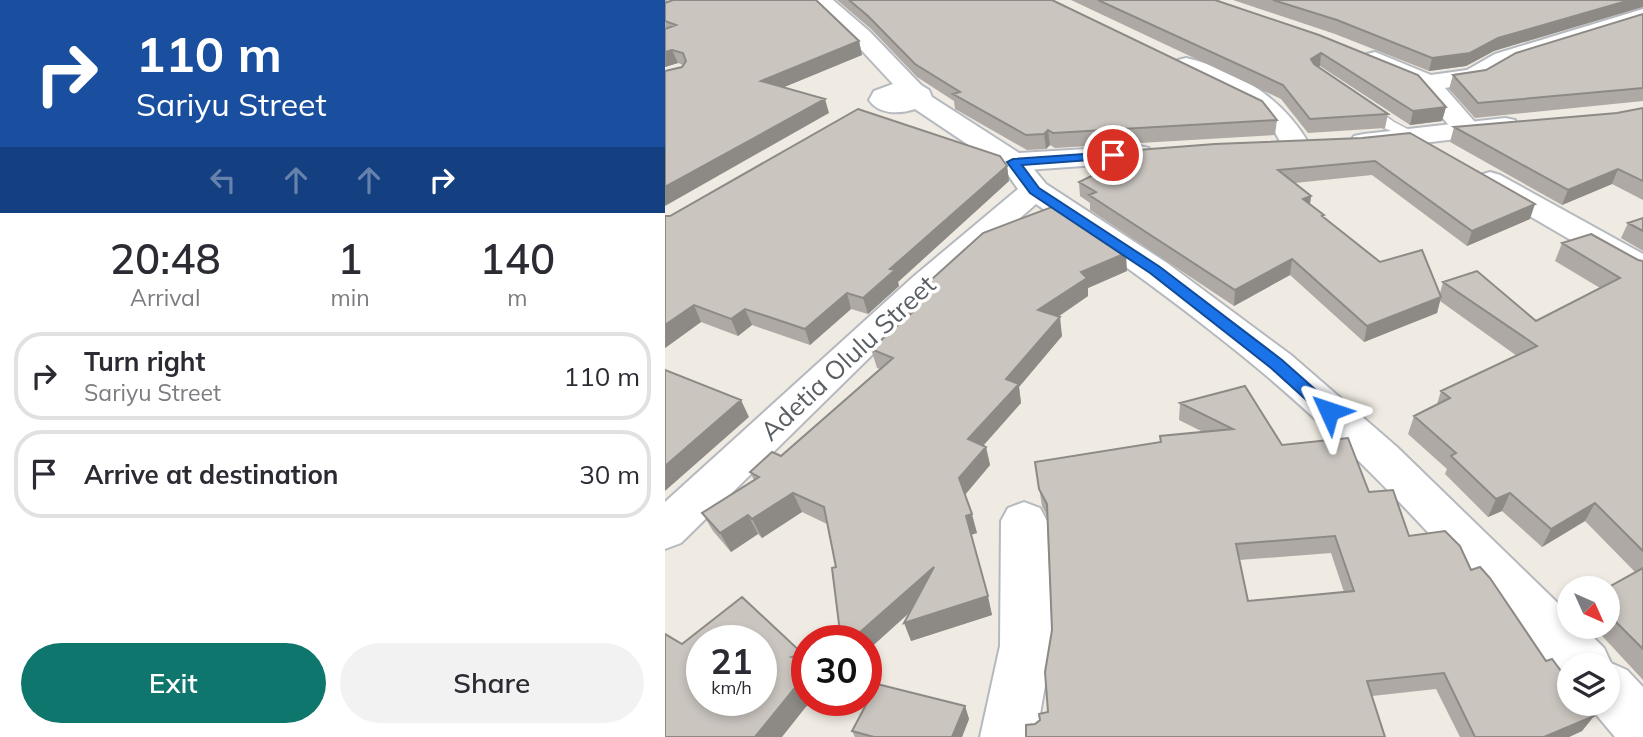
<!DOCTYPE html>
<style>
body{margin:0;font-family:Mulish,sans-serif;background:#f2f2f3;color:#2b2b33;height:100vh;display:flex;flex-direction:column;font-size:26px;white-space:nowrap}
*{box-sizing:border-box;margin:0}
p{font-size:23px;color:#7c7c81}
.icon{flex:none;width:38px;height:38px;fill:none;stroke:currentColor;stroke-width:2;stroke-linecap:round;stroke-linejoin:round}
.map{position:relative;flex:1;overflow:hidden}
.drawer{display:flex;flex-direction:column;background:#fff;width:665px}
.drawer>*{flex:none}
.top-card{background:#1a4fa0;color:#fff;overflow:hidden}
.needle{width:46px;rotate:135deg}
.buttons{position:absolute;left:892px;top:576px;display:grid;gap:14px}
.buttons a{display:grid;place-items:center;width:63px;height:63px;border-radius:50%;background:#fff;box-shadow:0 4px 10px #0003;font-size:35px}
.speed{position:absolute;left:21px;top:625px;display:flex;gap:14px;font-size:35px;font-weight:700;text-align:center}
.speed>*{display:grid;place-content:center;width:91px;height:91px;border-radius:50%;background:#fff;box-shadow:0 4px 10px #0003;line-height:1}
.speed small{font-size:18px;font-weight:400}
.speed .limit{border:10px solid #d22;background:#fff;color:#111}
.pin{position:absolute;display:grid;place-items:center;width:60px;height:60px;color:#fff;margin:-30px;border:4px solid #fff;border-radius:50%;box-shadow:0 2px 7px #0007}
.me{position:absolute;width:77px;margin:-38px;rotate:312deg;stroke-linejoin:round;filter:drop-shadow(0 0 5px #0008)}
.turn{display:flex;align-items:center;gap:24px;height:147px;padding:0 21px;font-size:32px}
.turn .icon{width:91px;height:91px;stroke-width:2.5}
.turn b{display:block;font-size:49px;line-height:60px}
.lanes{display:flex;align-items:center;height:66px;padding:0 21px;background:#0003;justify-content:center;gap:35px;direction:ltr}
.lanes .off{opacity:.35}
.eta{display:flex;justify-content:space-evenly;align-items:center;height:119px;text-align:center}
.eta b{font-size:42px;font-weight:600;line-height:49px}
.action{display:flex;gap:14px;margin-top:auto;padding:14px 21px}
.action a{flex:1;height:80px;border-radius:42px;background:#0f766e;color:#fff;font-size:28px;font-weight:600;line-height:80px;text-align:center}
.action a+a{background:#f2f2f3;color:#2b2b33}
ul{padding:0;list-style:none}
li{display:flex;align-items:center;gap:21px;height:88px;margin:0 14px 10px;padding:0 7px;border:4px solid #e1e1e2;border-radius:28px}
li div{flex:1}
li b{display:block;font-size:26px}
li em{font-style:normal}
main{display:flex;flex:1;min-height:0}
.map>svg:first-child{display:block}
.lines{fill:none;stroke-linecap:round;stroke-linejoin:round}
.lane-casing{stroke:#b5b9be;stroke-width:3}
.street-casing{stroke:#b5b9be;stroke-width:4}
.secondary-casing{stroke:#b6bac0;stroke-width:4}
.lane{fill:#fff;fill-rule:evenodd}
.street{fill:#fff;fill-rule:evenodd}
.secondary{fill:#fff;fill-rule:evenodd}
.wall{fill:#aea9a4;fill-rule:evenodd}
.shaded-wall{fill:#8d8a86}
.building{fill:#cac5bf;stroke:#8d8a86;stroke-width:2;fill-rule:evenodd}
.route{fill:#1a73e8;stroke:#114b97;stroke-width:2}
.labels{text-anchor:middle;stroke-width:7;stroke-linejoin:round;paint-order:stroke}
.street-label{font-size:26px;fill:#5a5f64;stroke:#fff}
</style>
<main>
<section class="drawer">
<div class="top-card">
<div class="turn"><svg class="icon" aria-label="right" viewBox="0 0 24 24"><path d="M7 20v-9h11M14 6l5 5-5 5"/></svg><div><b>110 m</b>Sariyu Street</div></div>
<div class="lanes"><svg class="icon off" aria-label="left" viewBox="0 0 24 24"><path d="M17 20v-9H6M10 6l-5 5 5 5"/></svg><svg class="icon off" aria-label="ahead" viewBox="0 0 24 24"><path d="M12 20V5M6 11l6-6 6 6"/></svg><svg class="icon off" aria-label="ahead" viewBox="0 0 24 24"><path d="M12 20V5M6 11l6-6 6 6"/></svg><svg class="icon" aria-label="right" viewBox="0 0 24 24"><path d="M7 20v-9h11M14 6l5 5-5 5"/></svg></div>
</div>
<div class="eta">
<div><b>20:48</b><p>Arrival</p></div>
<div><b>1</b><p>min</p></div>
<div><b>140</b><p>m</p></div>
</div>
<ul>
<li><svg class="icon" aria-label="right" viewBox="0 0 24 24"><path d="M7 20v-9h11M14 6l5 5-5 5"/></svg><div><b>Turn right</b><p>Sariyu Street</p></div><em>110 m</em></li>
<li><svg class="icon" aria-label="arrive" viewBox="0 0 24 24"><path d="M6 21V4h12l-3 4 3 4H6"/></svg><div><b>Arrive at destination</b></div><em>30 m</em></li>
</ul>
<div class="action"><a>Exit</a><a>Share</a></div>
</section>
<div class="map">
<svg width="978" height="737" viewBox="0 0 978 737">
<rect width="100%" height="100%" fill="#efebe2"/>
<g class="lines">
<!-- lane casing -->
<g class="lane-casing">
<path id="lane" d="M698,100L729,122L756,136L749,140L719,128L693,107V101Z"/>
</g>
<!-- street casing -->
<g class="street-casing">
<path id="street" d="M978,9V23L846,64L817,81L780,88L816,129L812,135L802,137L792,135L752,87L702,64L698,59L702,54L710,52L766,75L802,70L830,54Z
M521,58C572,70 618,98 644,144L640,150L630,152L620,150C614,141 610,130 603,122C580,96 543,84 513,70L509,65L513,60Z
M348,153L358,156L381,184L502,263L626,355L732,447L905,615V626H917L939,648L946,663L962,670L978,687V737H950L924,706L923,704H943V665H905V684L901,682C803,577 708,465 597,372C525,312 449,257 371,204L272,291L16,543L0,549V502L248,277L353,189L334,162L338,156Z
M825,172L835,175L978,254V278L966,275L815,187L810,181L815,175Z
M359,502L375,508L382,521L387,646L371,737H315L335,646L336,521L343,508Z"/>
</g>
<!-- secondary casing -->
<g class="secondary-casing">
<path id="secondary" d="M145,0H168L204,31L256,85L264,90L267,97L354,153L474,146L484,148L488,154L484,160L474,162L348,171L338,168L250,109C235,114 214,115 204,100L209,91L228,84L188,41Z
M840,118L850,120L853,126L850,132L699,150L689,148L685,142L689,136L699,134Z"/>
</g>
<!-- lane -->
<use href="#lane" class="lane"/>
<!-- street -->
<use href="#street" class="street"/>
<!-- secondary -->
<use href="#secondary" class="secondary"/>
</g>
<!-- wall -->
<path class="wall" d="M0,0L194,41L197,55L119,87L164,113L17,67L18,65L13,63L0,67Z
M172,0H387L612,120L610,135L390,148L385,145L381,149L362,150L290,109L289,101L252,77L206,29Z
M406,0H550L781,107L777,121L745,125L655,66L653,67L723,114L720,128L643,133L616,99Z
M568,0H978L829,51L801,66L764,71L670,34Z
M978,14V101L810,118L784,89L788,75L821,70Z
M978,108V200L947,184L897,205L785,142L789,127L952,113Z
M697,138L865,219L802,246L707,175L630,183L646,196L645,204L659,215L658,217L715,262L775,293L778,282L871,321L935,288L890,261L897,243L978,261V680L928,626H943V588L970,572L920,521L877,547L837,511L823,517L780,474L782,469L743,434L749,416L772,404L776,391L852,356L775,301L772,313L699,342L625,275L569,306L425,210V203L415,196L414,182L430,174L421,168L420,154Z
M342,166L344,181L233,282L234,286L203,314L186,309L145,345L87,325L73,336L36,322L0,348V216Z
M978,218V251L956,238L963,223Z
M462,271L423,288V296L393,317L397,336L354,387L356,403L319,445L321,447L325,465L300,495L312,533L306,534L327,615L246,641L245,612L171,567L162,524L137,512L97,538L93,534L66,552L48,531L37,513L89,480L85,472L116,456L215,369L212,368L206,349L239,320L236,307Z
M515,403L617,445L704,492L744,536L806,570L881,661L929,716L917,731L904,737H795L771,689L707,696L370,724L383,712L387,630L383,518L377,506L370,462L495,442V436L538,432L514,420ZM666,553L679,592L583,601L574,560Z
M300,706L304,719L297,737H190L187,731Z"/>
<!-- shaded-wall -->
<path class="shaded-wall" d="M965,0H978V7L829,51L801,66L764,71L767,58Z
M194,41L197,55L100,95L96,81Z
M7,50L13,63L0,67V52Z
M656,53L655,66L644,72L646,59Z
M160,99L164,113L0,206V187Z
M781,107L777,121L745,125L748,111Z
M383,130L385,145L381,149L379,134Z
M342,166L344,181L233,282L234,286L203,314L198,298L225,269Z
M953,169L947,184L897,205L903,190Z
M646,196L644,211L638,199Z
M870,204L865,219L802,246L807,231Z
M461,253L462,271L423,288V296L375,329L373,310L416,272Z
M627,259L625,275L569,306L570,290Z
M182,293L186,309L145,345L140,329Z
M776,297L772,313L699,342L702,326Z
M29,305L36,322L0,348V325Z
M80,309L87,325L73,336L66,319Z
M395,317L397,336L354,387L356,403L307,458L303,439L341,379Z
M76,400L84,417L0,491V466Z
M321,447L325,465L298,497L294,478Z
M128,493L137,512L97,538L87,519Z
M845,493L837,511L823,517L831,499Z
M930,503L920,521L877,547L886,529Z
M307,514L312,533L306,535L301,516Z
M83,515L93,534L66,552L55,533Z
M269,567L274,586L201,652V640H186Z
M323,596L327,615L246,641L239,623Z
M138,654L142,660V675L127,657Z
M142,677V700H148L140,708L117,737H90L129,689Z
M300,706L304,719L297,737H287Z
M929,716L917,731L904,737H879Z"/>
<!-- building -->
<path class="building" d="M8,0H151L194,41L96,81L160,99L0,187V71L17,67L21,61L18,53L7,50L0,52V29L11,25L0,21V3Z
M184,0H387L597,101L612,120L388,133L383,130L379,134L361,135L288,94L295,92L250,64L203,16Z
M433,0H550L654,35L753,75L781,107L748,111L656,53L646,59L649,64L723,114L645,119L618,85Z
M608,0H965L833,38L805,53L767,58L672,20Z
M978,14V88L813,103L788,75L821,70L851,53Z
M978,108V181L953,169L903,190L789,127L952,113Z
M193,109L335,156L342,166L225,269L230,270L198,298L182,293L140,329L80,309L66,319L29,305L0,325V216H5Z
M745,133L870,204L807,231L710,161L613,170L646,196L638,199L659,215L657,216L715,262L757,250L776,297L702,326L627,259L570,290L424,195L431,192L414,182L443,168L420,154L550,144L697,138Z
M392,205L461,253L416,272L422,278L373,310L395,317L341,379L354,384L303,439L321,447L294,478L307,514L301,516L323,596L239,623L269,567L186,640H176L167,568L171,567L159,507L128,493L87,519L83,515L55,533L37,513L94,477L85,472L107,452L116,456L228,358L206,349L249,311L236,307L318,233Z
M978,218V231L963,223Z
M926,234L973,260L978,261V551L930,503L886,529L845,493L831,499L786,456L791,453L749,416L785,398L776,391L872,346L778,282L812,271L871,321L955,278L897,243Z
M0,370L76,400L0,466Z
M580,386L617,445L683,438L704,492L728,490L744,536L780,531L795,546L806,570L815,567L825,578L881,661L887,659L905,683V704H919L929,716L879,737H810L779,673L702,681L720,737H361V725L370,724L375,720L374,714L383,712L380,672L387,630L382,504L374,489L370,462L496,442L495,436L568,429L515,403ZM670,536L689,591L583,601L571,544Z
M978,568V649L943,614V588H942Z
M77,597L138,654L127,657L142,661V677L129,689L90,737H0V634L17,644ZM37,640H96V700H37Z
M212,684L300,706L287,737H209L187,731Z"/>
<!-- route -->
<path class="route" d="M448,152L454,155L452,158L357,165L374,188L495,267L617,360L670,407L673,411L670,415H658L606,368L485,273L365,193L342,162L348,159Z"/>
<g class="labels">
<!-- street labels -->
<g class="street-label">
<text transform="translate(183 358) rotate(-43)" y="9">Adetia Olulu Street</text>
</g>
</g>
</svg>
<div class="buttons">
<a><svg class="needle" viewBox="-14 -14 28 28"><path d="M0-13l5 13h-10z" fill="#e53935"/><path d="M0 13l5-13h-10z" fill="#7c7c81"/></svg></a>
<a><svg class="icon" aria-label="layers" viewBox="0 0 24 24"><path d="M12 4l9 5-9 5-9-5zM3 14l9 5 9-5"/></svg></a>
</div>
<div class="speed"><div>21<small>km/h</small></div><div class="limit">30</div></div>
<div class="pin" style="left:448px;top:155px;background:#d93025"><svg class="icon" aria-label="arrive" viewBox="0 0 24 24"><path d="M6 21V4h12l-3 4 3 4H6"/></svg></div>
<svg class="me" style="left:664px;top:411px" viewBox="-20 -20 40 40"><path d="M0-17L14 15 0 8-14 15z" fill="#1a73e8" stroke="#fff" stroke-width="4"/></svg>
</div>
</main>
